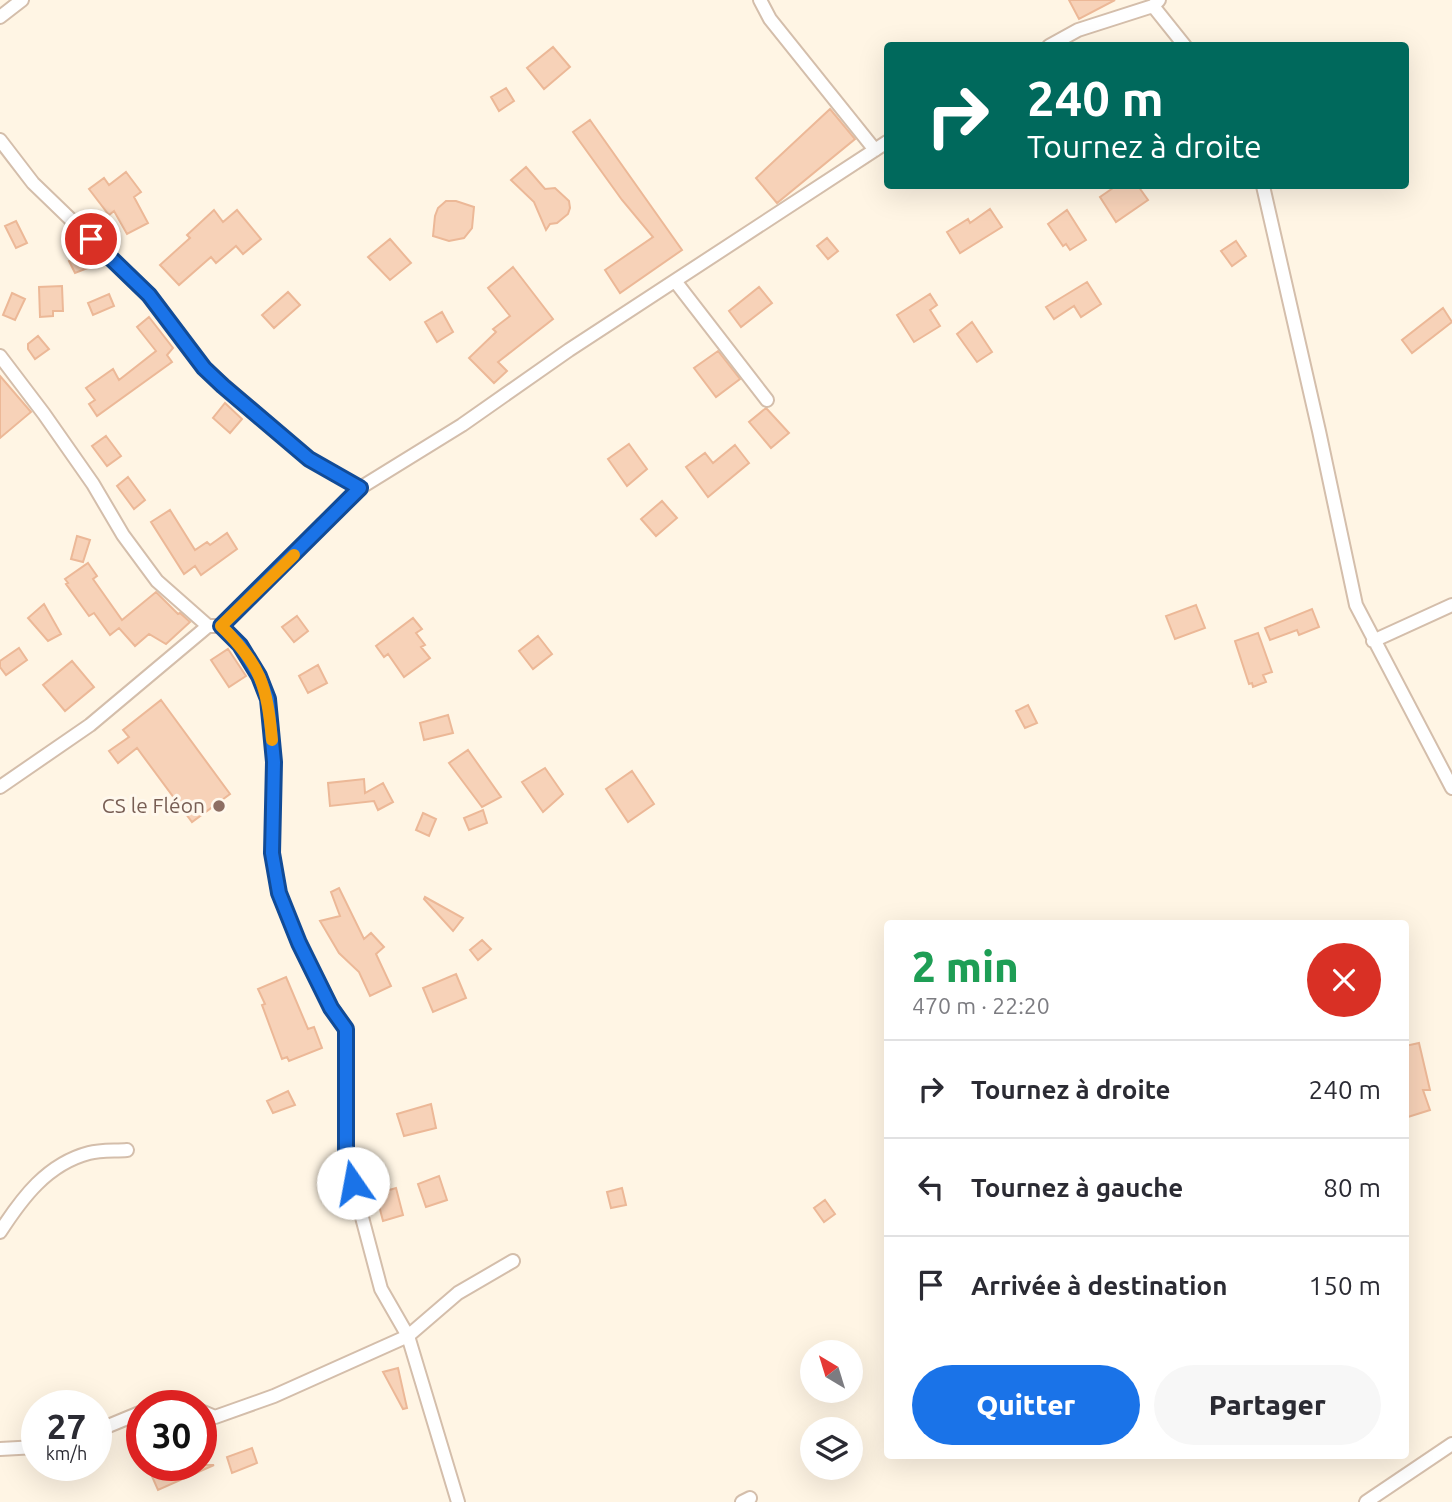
<!DOCTYPE html>
<html lang="fr">
<meta charset="utf-8">
<style>
body{margin:0;font-family:Ubuntu,sans-serif;background:#f7f7f7;color:#2b2b33;height:100vh;display:flex;flex-direction:column;font-size:26px;white-space:nowrap}
*{box-sizing:border-box;margin:0}
p{font-size:23px;color:#7c7c81}
.icon{flex:none;width:38px;height:38px;fill:none;stroke:currentColor;stroke-width:2;stroke-linecap:round;stroke-linejoin:round}
.map{position:relative;flex:1;overflow:hidden}
.side{position:absolute;left:884px;top:920px;width:525px;height:539px;display:flex;flex-direction:column;background:#fff;border-radius:7px;box-shadow:0 7px 28px #0002}
.side>*{flex:none}
.guide{position:absolute;left:884px;top:42px;width:525px;height:147px;border-radius:7px;box-shadow:0 7px 28px #0002;background:#00695c;color:#fff;overflow:hidden}
.needle{width:46px;rotate:322deg}
.fabs{position:absolute;left:800px;top:1340px;display:grid;gap:14px}
.fabs a{display:grid;place-items:center;width:63px;height:63px;border-radius:50%;background:#fff;box-shadow:0 7px 28px #0002;font-size:35px}
.speed{position:absolute;left:21px;top:1390px;display:flex;gap:14px;font-size:35px;font-weight:700;text-align:center}
.speed>*{display:grid;place-content:center;width:91px;height:91px;border-radius:50%;background:#fff;box-shadow:0 7px 28px #0002;line-height:1}
.speed small{font-size:18px;font-weight:400}
.speed .limit{border:10px solid #d22;background:#fff;color:#111}
.pin{position:absolute;display:grid;place-items:center;width:60px;height:60px;color:#fff;margin:-30px;border:4px solid #fff;border-radius:50%;box-shadow:0 2px 7px #0007}
.me{position:absolute;width:77px;margin:-38px;rotate:348deg;stroke-linejoin:round;filter:drop-shadow(0 0 5px #0008)}
.turn{display:flex;align-items:center;gap:24px;height:147px;padding:0 28px;font-size:32px}
.turn .icon{width:91px;height:91px;stroke-width:2.5}
.turn b{display:block;font-size:49px;line-height:60px}
.round{display:grid;place-items:center;flex:none;width:74px;height:74px;border-radius:37px;background:#f7f7f7}
.headline{display:flex;align-items:center;justify-content:space-between;height:119px;padding:0 28px}
h1{font-size:42px;font-weight:800;line-height:52px;color:#1e9e55}
.primary-button{display:flex;gap:14px;margin-top:auto;padding:14px 28px}
.primary-button a{flex:1;height:80px;border-radius:42px;background:#1a73e8;color:#fff;font-size:28px;font-weight:800;line-height:80px;text-align:center}
.primary-button a+a{background:#f7f7f7;color:#2b2b33}
ul{padding:0;list-style:none}
li{display:flex;align-items:center;gap:21px;height:98px;padding:0 28px;border-top:2px solid #e1e1e2}
li div{flex:1}
li b{display:block;font-size:26px}
li em{font-style:normal}
.map>svg:first-child{display:block}
.building{fill:#f7d2b8;stroke:#ecb897;stroke-width:2}
.lines{fill:none;stroke-linecap:round;stroke-linejoin:round}
.minor-casing{stroke:#d4beab;stroke-width:16}
.minor{stroke:#fff;stroke-width:12}
.route-casing{stroke:#114b97;stroke-width:18}
.route{stroke:#1a73e8;stroke-width:12}
.slow{stroke:#f59e0b;stroke-width:12}
.education-dot{fill:#8d6e63;stroke:#fff8ed;stroke-width:2.5}
.labels{text-anchor:middle;stroke-width:6;stroke-linejoin:round;paint-order:stroke}
.education-label{font-size:21px;fill:#785e54;stroke:#fff8ed;text-anchor:end}
</style>
<div class="map">
<svg width="1452" height="1502" viewBox="0 0 1452 1502">
<rect width="100%" height="100%" fill="#fff5e4"/>
<!-- building -->
<path class="building" d="M1069,0H1115L1079,19Z
M553,47L570,67L544,89L527,68Z
M506,88L514,101L499,111L491,97Z
M830,109L855,139L777,203L756,178Z
M590,120L682,250L620,293L605,270L653,237L622,200L573,132Z
M526,167L545,189L555,188L569,201L570,208L568,214L557,223L550,224L546,230L534,202L511,180Z
M126,172L141,192L134,197L148,223L127,234L114,211L109,215L89,189L104,178L109,185Z
M1116,186H1138L1148,200L1116,222L1100,197Z
M446,201H456L474,207L472,228L464,238L449,241L433,236L435,216L438,208Z
M990,209L1002,227L960,253L947,232L968,219L970,223Z
M214,210L223,222L237,210L261,239L243,254L236,246L216,263L211,257L179,285L160,265L190,238L187,235Z
M1067,210L1086,240L1070,250L1066,244L1063,246L1048,224Z
M16,221L27,243L16,248L5,226Z
M827,238L838,251L828,259L817,246Z
M390,239L411,263L390,280L368,257Z
M1236,241L1246,256L1232,266L1221,251Z
M89,254L93,266L75,273L69,261Z
M513,267L553,319L498,362L507,371L494,383L469,358L496,332L493,329L510,316L488,288Z
M1087,282L1101,304L1081,317L1074,306L1054,319L1046,307Z
M62,286L63,311H53V316L40,317L39,287Z
M759,287L772,303L741,327L729,311Z
M288,292L300,305L274,328L262,315Z
M12,293L25,299L15,320L3,315Z
M109,294L114,306L93,315L88,303Z
M930,294L937,305L930,310L940,326L914,342L897,315Z
M1443,308L1452,322L1412,353L1402,340Z
M442,312L453,332L437,342L425,322Z
M149,317L173,348L167,355L172,362L97,416L89,404L95,400L86,388L113,369L119,380L156,351L137,327Z
M972,322L992,352L977,362L957,334Z
M38,336L49,349L35,359L28,349V344Z
M718,351L740,379L716,397L694,368Z
M0,376L31,412L0,438Z
M225,403L242,419L230,433L213,418Z
M766,408L789,433L771,448L749,422Z
M106,436L121,456L107,466L92,446Z
M629,444L647,469L627,486L608,459Z
M735,445L749,463L708,497L686,467L705,453L713,463Z
M128,477L145,500L134,509L117,486Z
M662,501L677,518L656,536L641,519Z
M170,510L195,550L207,542L210,545L227,533L237,549L201,575L195,566L184,574L151,522Z
M77,536L90,540L83,562L71,559Z
M88,563L97,576L93,579L122,620L156,592L178,614L180,613L190,622L166,644L149,634L135,646L119,628L110,635L94,613L89,616L66,584L68,583L65,579Z
M44,604L61,634L48,641L28,618Z
M1196,605L1205,628L1175,639L1166,616Z
M1312,609L1319,627L1299,635L1297,630L1270,640L1265,628Z
M297,616L308,631L294,642L282,627Z
M413,618L422,629L416,633L425,645L421,647L430,658L404,677L388,654L384,657L376,646Z
M1258,633L1272,672L1263,675L1266,682L1253,687L1252,683L1249,684L1235,641Z
M538,636L552,654L533,669L519,651Z
M19,648L27,660L6,675L0,667V661Z
M228,649L246,676L229,687L211,660Z
M72,661L94,687L65,711L43,685Z
M318,665L327,683L308,693L299,676Z
M161,700L230,794L192,822L137,748L118,763L109,751L129,737L123,730Z
M1028,705L1037,723L1025,728L1016,711Z
M448,715L453,733L424,740L420,723Z
M468,750L501,797L482,807L449,763Z
M545,768L563,794L543,812L522,782Z
M632,771L654,804L628,822L606,789Z
M364,779L365,793L383,783L393,802L378,810L374,801L330,806L328,783Z
M483,810L487,823L469,830L464,818Z
M423,813L436,819L429,836L416,830Z
M339,888L364,939L371,933L384,947L376,954L391,986L370,996L359,972L339,953L320,921L340,916L331,892Z
M425,897L463,918L453,931L424,899Z
M482,940L491,949L478,960L470,950Z
M456,974L466,998L433,1012L423,988Z
M286,977L308,1029L314,1027L322,1048L289,1061L287,1057L282,1059L262,1005L265,1004L258,989Z
M1419,1043L1430,1090H1423L1430,1110L1408,1117L1405,1107V1046Z
M288,1091L295,1105L273,1113L267,1101Z
M431,1104L436,1128L404,1136L397,1114Z
M439,1176L447,1200L426,1207L418,1184Z
M396,1188L403,1215L383,1221L376,1194Z
M622,1188L626,1205L611,1208L607,1192Z
M825,1200L835,1214L824,1222L814,1208Z
M398,1368L407,1408L403,1409L383,1372Z
M252,1448L257,1463L232,1473L227,1457Z
M147,1465H214L158,1490Z"/>
<g class="lines">
<!-- minor casing -->
<g class="minor-casing">
<path id="minor" d="M760,0L770,19L875,150
M1153,6L1185,46
M0,17L22,0
M1049,46L1078,30L1153,6L1159,0
M0,140L33,183L149,295L204,368L309,459L360,488
M1263,186L1319,431L1356,605L1452,788
M675,281L767,400
M0,356L44,414L93,484L123,535L157,581L208,626
M221,626L240,645L259,676L268,699L274,762L272,853L279,893L299,943L332,1008L346,1029V1157L381,1289L408,1336L458,1502
M1373,641L1452,605
M0,787L90,725L208,626H221L360,488L462,425L569,350L887,142
M0,1232C22,1198 47,1164 89,1153C100,1150 115,1151 127,1150
M161,1405L171,1403L182,1405
M201,1411L215,1417L274,1396L408,1336L458,1293L513,1261
M96,1431L142,1412
M0,1449L37,1447
M742,1502L750,1498
M1366,1502L1452,1444"/>
</g>
<!-- minor -->
<use href="#minor" class="minor"/>
</g>
<g class="lines">
<!-- route casing -->
<g class="route-casing">
<path id="route" d="M91,239L149,295L204,368L223,386L309,459L360,488L221,626L240,645L259,676L268,699L274,762L272,853L279,893L299,943L331,1008L346,1029V1157L353,1183"/>
</g>
<!-- route -->
<use href="#route" class="route"/>
<!-- slow -->
<path class="slow" d="M272,740C267,686 261,665 221,626L294,555"/>
</g>
<!-- markers -->
<circle class="education-dot" cx="219" cy="806" r="7"/>
<g class="labels">
<!-- education labels -->
<g class="education-label">
<text x="205" y="813">CS le Fléon</text>
</g>
</g>
</svg>
<div class="fabs">
<a><svg class="needle" viewBox="-14 -14 28 28"><path d="M0-13l5 13h-10z" fill="#e53935"/><path d="M0 13l5-13h-10z" fill="#7c7c81"/></svg></a>
<a><svg class="icon" aria-label="layers" viewBox="0 0 24 24"><path d="M12 4l9 5-9 5-9-5zM3 14l9 5 9-5"/></svg></a>
</div>
<div class="speed"><div>27<small>km/h</small></div><div class="limit">30</div></div>
<div class="pin" style="left:91px;top:239px;background:#d93025"><svg class="icon" aria-label="arrive" viewBox="0 0 24 24"><path d="M6 21V4h12l-3 4 3 4H6"/></svg></div>
<svg class="me" style="left:353px;top:1183px" viewBox="-20 -20 40 40"><circle r="19" fill="#fff"/><path d="M0-13L10 11 0 6-10 11z" fill="#1a73e8"/></svg>
<div class="guide">
<div class="turn"><svg class="icon" aria-label="right" viewBox="0 0 24 24"><path d="M7 20v-9h11M14 6l5 5-5 5"/></svg><div><b>240 m</b>Tournez à droite</div></div>
</div>
<section class="side">
<div class="headline"><div><h1>2 min</h1><p>470 m · 22:20</p></div><a class="round" style="background:#d93025;color:#fff"><svg class="icon" aria-label="close" viewBox="0 0 24 24"><path d="M6 6l12 12M18 6L6 18"/></svg></a></div>
<ul>
<li><svg class="icon" aria-label="right" viewBox="0 0 24 24"><path d="M7 20v-9h11M14 6l5 5-5 5"/></svg><div><b>Tournez à droite</b></div><em>240 m</em></li>
<li><svg class="icon" aria-label="left" viewBox="0 0 24 24"><path d="M17 20v-9H6M10 6l-5 5 5 5"/></svg><div><b>Tournez à gauche</b></div><em>80 m</em></li>
<li><svg class="icon" aria-label="arrive" viewBox="0 0 24 24"><path d="M6 21V4h12l-3 4 3 4H6"/></svg><div><b>Arrivée à destination</b></div><em>150 m</em></li>
</ul>
<div class="primary-button"><a>Quitter</a><a>Partager</a></div>
</section>
</div>
